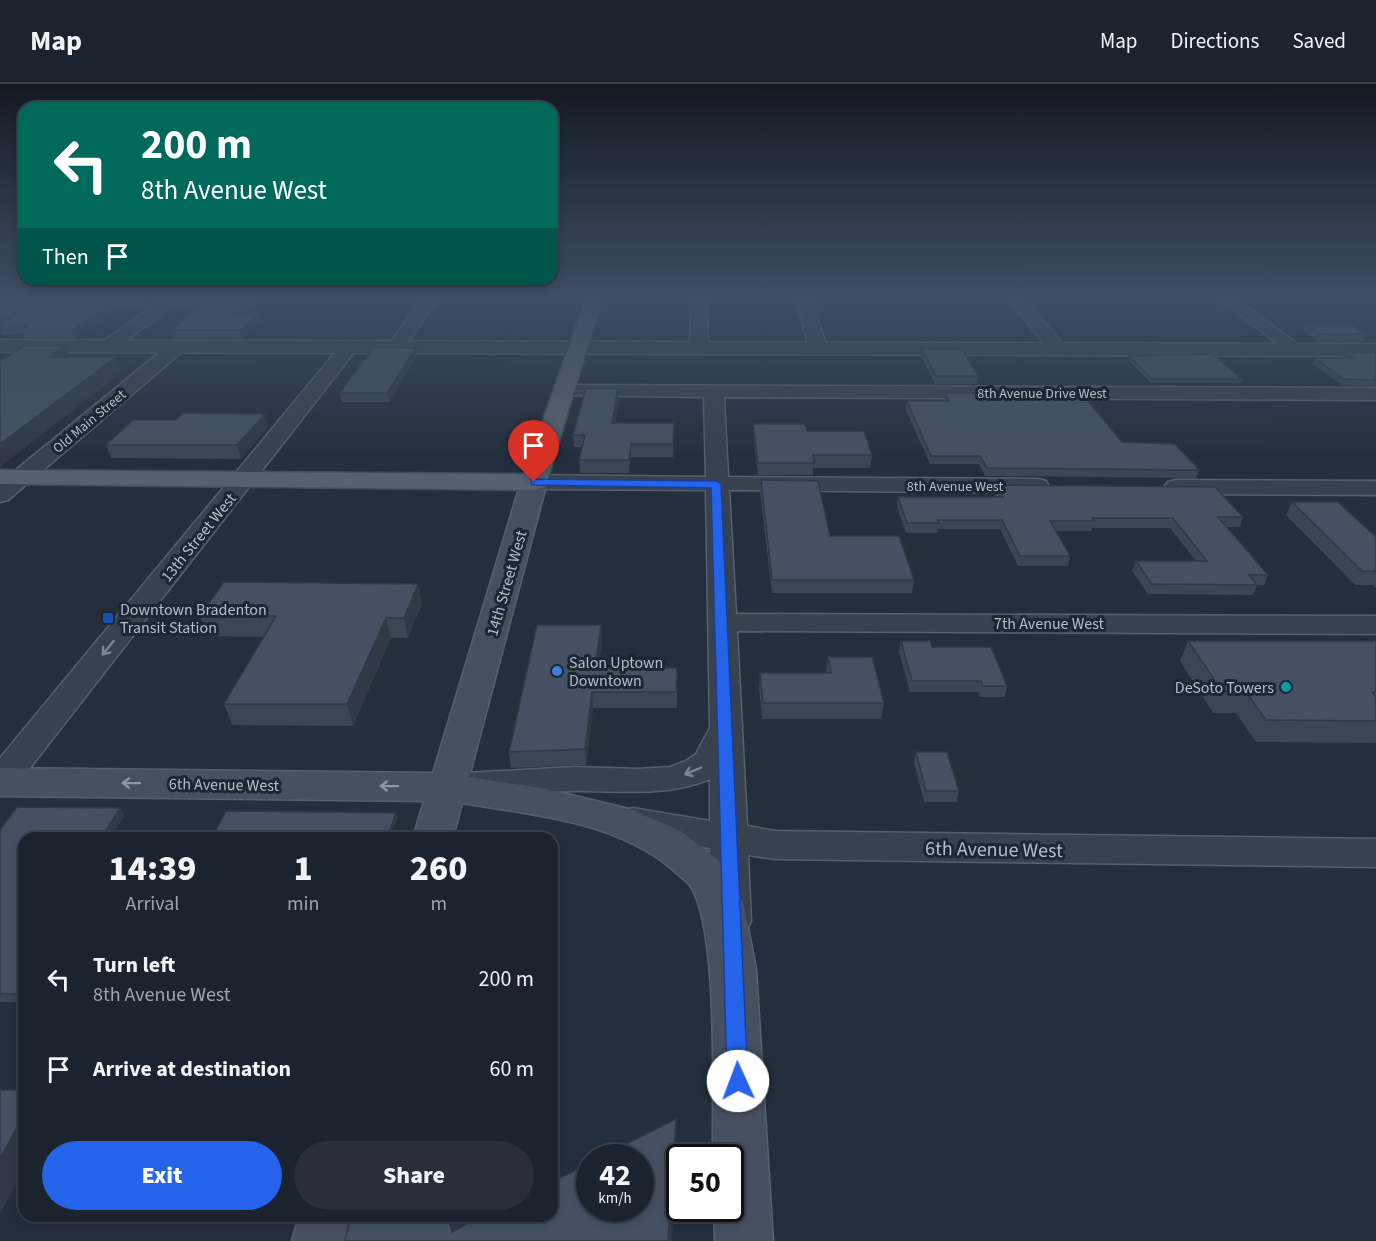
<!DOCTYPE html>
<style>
body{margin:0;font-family:"Source Sans 3",sans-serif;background:#282f3a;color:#f1f3f6;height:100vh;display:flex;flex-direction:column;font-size:22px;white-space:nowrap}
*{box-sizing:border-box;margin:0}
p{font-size:20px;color:#a0a4aa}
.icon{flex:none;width:33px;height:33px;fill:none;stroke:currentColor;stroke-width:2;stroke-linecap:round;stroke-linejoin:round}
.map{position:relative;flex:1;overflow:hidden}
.details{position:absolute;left:18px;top:748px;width:540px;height:390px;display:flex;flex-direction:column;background:#1b232e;border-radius:18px;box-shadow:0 3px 9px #0003,0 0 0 2px #39404a}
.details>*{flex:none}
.top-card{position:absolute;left:18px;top:18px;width:540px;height:183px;border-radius:18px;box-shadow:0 3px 9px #0003,0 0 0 2px #39404a;background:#00695c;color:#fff;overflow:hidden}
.speed{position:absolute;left:576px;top:1060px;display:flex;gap:12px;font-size:30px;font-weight:700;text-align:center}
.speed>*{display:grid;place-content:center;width:78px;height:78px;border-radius:50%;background:#1b232e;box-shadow:0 3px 9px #0003,0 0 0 2px #39404a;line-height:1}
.speed small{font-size:15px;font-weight:400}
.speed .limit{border:3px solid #111;border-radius:9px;background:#fff;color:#111}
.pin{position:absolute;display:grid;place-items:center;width:51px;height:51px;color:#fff;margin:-62px -26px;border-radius:50% 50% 50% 0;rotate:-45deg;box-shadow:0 0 6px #0007}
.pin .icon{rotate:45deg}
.me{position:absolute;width:66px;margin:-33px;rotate:358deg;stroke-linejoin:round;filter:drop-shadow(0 0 4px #0008)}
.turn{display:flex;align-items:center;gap:21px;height:126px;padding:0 24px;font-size:27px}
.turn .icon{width:78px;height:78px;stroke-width:2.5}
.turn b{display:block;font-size:42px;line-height:51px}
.then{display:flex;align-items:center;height:57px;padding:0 24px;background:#0003;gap:12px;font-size:22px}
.eta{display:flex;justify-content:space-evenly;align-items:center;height:102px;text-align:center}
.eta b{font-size:36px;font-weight:800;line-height:42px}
.button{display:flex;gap:12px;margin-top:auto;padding:12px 24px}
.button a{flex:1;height:69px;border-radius:36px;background:#2563eb;color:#fff;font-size:24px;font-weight:800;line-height:69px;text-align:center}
.button a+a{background:#282f3a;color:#f1f3f6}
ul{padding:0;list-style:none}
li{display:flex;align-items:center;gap:18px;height:90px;padding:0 24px}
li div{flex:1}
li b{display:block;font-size:22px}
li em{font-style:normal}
header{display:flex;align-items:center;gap:36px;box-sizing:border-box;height:84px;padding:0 30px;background:#1b232e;border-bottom:2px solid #39404a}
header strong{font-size:28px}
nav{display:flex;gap:33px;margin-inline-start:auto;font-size:21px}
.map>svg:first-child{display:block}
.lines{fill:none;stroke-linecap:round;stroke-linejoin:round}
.minor-casing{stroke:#565f6c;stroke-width:3}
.tertiary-casing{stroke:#565f6c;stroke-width:3}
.secondary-casing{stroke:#565f6c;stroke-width:3}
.primary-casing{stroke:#414a57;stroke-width:3}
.minor{fill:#38414e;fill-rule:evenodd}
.tertiary{fill:#38414e;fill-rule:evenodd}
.secondary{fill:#465061;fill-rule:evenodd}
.primary{fill:#56606e;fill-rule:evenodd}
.wall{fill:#3b4654}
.shaded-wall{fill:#303945}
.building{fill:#455162;stroke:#303945;stroke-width:1.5}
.oneway{stroke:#7c8592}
.oneway2{stroke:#8e96a5}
.route{fill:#2563eb;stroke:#184099;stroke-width:1.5}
.transit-dot{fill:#1a4fb4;stroke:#1d2633;stroke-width:2}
.shop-dot{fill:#3f7fe0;stroke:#1d2633;stroke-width:2}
.culture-dot{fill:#0f9aa8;stroke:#1d2633;stroke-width:2}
.labels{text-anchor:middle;stroke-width:6;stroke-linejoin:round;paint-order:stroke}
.far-street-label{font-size:14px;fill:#b4bcc9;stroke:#1d2633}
.street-label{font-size:16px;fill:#b4bcc9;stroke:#1d2633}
.poi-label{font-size:16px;fill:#b4bcc9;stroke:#1d2633;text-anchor:start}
.near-street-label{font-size:20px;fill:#b4bcc9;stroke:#1d2633}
</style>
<header>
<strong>Map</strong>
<nav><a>Map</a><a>Directions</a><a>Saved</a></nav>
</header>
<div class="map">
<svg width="1376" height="1157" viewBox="0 0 1376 1157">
<rect width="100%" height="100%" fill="#242f3e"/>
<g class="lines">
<!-- minor casing -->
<g class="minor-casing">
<path id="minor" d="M169,211H186L114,266H102L99,262L102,258Z
M425,211H440L402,267H390L387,263Z
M691,211H707L708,264L705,268H693L690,264Z
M796,211H811L827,265L824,269H812L809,265Z
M1005,211H1020L1064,261L1067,265L1064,269H1052Z
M1214,211H1230L1306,266L1303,270H1291Z
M178,257L184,258L187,262L184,266L8,416L0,418V399L172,258Z
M349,258L355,259L358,263L355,267L12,707L0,710V674L343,259Z
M565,301L1376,304V316L724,313L728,393L1038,395L1046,397L1049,402L1046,407L1038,409L729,406L736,530L1376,532V550L737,547L747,742L775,747L1376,755V783L775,775L748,771L751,837L745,849L731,854L717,849L711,837L710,764L620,748L615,738L620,728L633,724L710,737V695C664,714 620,706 572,707C536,708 501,711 465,713L453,710L448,701L453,692L465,689L575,683L638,685L670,683L686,677L696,670L710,644L706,406L534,405L526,403L523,398L526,393L534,391L706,393L704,313L558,311L555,307L558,303Z
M1176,396L1376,397V411L1176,410L1168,408L1164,403L1168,398Z"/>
</g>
<!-- tertiary casing -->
<g class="tertiary-casing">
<path id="tertiary" d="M0,256L1376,260V272L0,268Z"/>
</g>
<!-- secondary casing -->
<g class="secondary-casing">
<path id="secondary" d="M534,390L543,393L547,398L469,693L542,704L629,725L681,747L718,776L743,818L756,885L773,1157H715L714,1125H730V1074H713C712,1017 720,841 689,800C684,795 677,790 672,785C615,737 533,731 462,719L453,754H413L424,717L0,712V684L433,689L521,398L525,393Z
M299,1132H356L350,1157H292Z"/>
</g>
<!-- primary casing -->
<g class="primary-casing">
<path id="primary" d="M587,211H603L547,398L543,403L534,406L0,400V386L524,390Z"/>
</g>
<!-- minor -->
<use href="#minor" class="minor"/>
<!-- tertiary -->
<use href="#tertiary" class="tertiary"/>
<!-- secondary -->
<use href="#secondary" class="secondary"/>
<!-- primary -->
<use href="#primary" class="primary"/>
</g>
<!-- wall -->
<path class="wall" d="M0,211H166L145,225H118L77,254H25L24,251H1Z
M177,211L245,229L261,237L242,254H174L171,246L196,226H171L168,217Z
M1306,240L1366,250L1363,258H1318L1303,247Z
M416,264L417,271L389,318H342L340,309Z
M922,265L978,292L977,300H935L921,273Z
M1345,268H1376V302L1342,301L1312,280L1315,274H1342Z
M1129,272L1242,295L1241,299H1151L1128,276Z
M945,309L992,315L1122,358L1199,386L1196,394L985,392L979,380H930L905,324L907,317H944Z
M619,316L615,339H674L673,373H631L629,389H580L579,376L582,363H574L573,351Z
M753,340L807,347L872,371L870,384H813V391H758L753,351Z
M268,343L241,375L111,374L106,361Z
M761,396L830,452L914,496L912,509H772L760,408Z
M997,401L1243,433L1240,443H1226L1268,491L1264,501H1257L1253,511L1148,510L1132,487L1136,477H1196L1170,444H1092L1091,447H1056L1070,472L1068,482H1018L1000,445H938L937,449H906L897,423L898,413H996L995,410Z
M1292,418L1376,453V504L1373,501H1355L1286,431Z
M418,500L422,520L408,554H391L353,642L232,641L224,620L264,553L208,552L200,532Z
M601,541L602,556L598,584H677V624H593L586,681L511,684L509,668Z
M901,557L932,563L1007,602L1005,613H980L978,608H910L899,568Z
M1188,557H1376V659L1256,658L1236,629H1213L1180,577Z
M828,573L884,619L881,635H762L759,605L760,589H826Z
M916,668L959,707L957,718H924L914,679Z
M120,724L124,732L110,754H24V918H0V746Z"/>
<!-- shaded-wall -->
<path class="shaded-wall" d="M152,211H166L145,225L142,217Z
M255,211H266L236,237L234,229Z
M115,217L118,225L77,254L74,245Z
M259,229L261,237L242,254L240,246Z
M65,262L71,277L49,273Z
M416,264L417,271L389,318L387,309Z
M116,273L122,288L0,383V360Z
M618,304L619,316L613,351L612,339Z
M265,330L268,343L241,375L237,361Z
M631,360V373L629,389V376Z
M418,500L422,520L408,554L404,534Z
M386,534L391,554L353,642L347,620Z
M601,541L602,556L596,600L595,584Z
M592,608L593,624L586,681L585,665Z
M120,724L124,732L110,754H101Z
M396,729L397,734L390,754H387Z
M24,1031V1086L0,1130V1074Z
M676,1035L677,1081L672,1157H668Z
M448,1132H464L460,1157H456Z"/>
<!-- building -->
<path class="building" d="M0,211H152L142,217H115L74,245H22L27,242H0V240L12,233H0Z
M177,211H255L234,229H259L240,246H171L207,218L168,217Z
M1306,240H1350L1366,250H1321Z
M24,262H65L49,273H116L0,360V277Z
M373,263L416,264L387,309H340Z
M922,265H962L978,292H936Z
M1345,268H1376V296L1344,295L1315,274H1353Z
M1212,270L1242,295H1152L1129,272Z
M586,304H618L612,339H674L673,360H631L629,376H579L585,351H573Z
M945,309H988L992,315H1086L1122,358L1175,360L1199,386L987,384L980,372H931L907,317H949Z
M183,329L265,330L237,361H106L133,336H176Z
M753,340H805L807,347H864L872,371H813L814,379H758Z
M761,396L818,397L830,452H899L914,496H772Z
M997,401L1215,403L1243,433H1218L1268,491H1249L1257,501L1152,500L1136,477H1207L1173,434H1092L1094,437H1050L1070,472H1020L1002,436H937L939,439H907L898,413H1003Z
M1292,418H1338L1376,453V487H1362Z
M224,498L418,500L404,534H386L347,620H224L276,532H200Z
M537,541H601L595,584H677L676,608H592L585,665L509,668Z
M901,557H930L932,563H991L1007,602H983L981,597H912Z
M1188,557H1376V608H1372L1376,613V637L1266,636L1246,608L1222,607Z
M828,573H872L884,619H763L760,589H831Z
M916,668H947L959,707H926Z
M17,723L120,724L101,754H24V910H0V746Z
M226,727L396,729L387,754H212Z
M0,1006H24V1031L0,1074Z
M676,1035L668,1157H345L351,1132H448L452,1148L482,1132H552V1098L590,1079V1125H640V1074H599Z"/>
<!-- one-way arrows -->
<defs><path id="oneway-shaft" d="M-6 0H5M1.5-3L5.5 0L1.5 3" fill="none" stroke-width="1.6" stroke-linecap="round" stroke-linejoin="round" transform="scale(1.5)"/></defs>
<g class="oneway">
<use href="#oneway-shaft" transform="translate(108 564) rotate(129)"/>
<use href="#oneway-shaft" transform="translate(693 687) rotate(157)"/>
</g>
<g class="oneway2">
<use href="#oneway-shaft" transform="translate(131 699) rotate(-179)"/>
<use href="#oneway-shaft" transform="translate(389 702) rotate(-179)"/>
</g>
<!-- sky -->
<linearGradient id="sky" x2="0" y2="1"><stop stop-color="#141a22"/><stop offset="0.57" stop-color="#3f4d63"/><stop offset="1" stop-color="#3f4d63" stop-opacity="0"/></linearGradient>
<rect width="1376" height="373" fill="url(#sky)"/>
<!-- route -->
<path class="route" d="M531,395L716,397L721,400L748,997L745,1004L738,1007L730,1004L727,997L711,404L534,401L531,400Z"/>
<!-- markers -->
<rect class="transit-dot" x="102" y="528" width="12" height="12" rx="3"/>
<circle class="shop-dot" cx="557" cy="587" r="6"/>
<circle class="culture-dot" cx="1286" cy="603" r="6"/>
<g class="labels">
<!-- far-street labels -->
<g class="far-street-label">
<text x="1042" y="314">8th Avenue Drive West</text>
<text transform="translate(89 337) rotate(-40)" y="5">Old Main Street</text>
<text x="955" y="407">8th Avenue West</text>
</g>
<!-- street labels -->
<g class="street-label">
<text transform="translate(198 453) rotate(-51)" y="6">13th Street West</text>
<text transform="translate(506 499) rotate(-74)" y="6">14th Street West</text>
<text x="1049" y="545">7th Avenue West</text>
<text transform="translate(224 700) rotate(1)" y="6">6th Avenue West</text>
</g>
<!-- poi labels -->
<g class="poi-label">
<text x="120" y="531">Downtown Bradenton<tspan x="120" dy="18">Transit Station</tspan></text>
<text x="569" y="584">Salon Uptown<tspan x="569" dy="18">Downtown</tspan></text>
<text x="1274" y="609" text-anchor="end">DeSoto Towers</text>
</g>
<!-- near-street labels -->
<g class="near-street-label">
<text transform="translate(994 765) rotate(1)" y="7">6th Avenue West</text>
</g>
</g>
</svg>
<div class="speed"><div>42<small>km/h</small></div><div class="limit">50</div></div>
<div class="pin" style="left:534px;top:398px;background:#d93025"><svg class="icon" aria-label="arrive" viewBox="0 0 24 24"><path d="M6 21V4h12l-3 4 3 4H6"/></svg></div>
<svg class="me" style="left:738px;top:997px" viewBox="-20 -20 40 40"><circle r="19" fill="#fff"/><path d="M0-13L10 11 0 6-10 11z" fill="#2563eb"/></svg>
<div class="top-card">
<div class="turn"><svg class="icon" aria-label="left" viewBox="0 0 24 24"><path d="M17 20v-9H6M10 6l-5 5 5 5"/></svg><div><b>200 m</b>8th Avenue West</div></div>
<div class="then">Then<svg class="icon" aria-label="arrive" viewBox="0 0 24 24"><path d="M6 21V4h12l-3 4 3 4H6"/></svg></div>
</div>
<section class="details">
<div class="eta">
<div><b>14:39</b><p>Arrival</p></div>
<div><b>1</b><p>min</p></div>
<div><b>260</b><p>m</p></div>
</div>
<ul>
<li><svg class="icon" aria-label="left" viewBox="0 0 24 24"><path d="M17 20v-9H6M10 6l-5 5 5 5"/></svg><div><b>Turn left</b><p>8th Avenue West</p></div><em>200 m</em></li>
<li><svg class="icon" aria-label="arrive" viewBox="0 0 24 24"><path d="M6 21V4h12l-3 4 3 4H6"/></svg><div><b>Arrive at destination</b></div><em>60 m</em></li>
</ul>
<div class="button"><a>Exit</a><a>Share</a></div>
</section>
</div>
